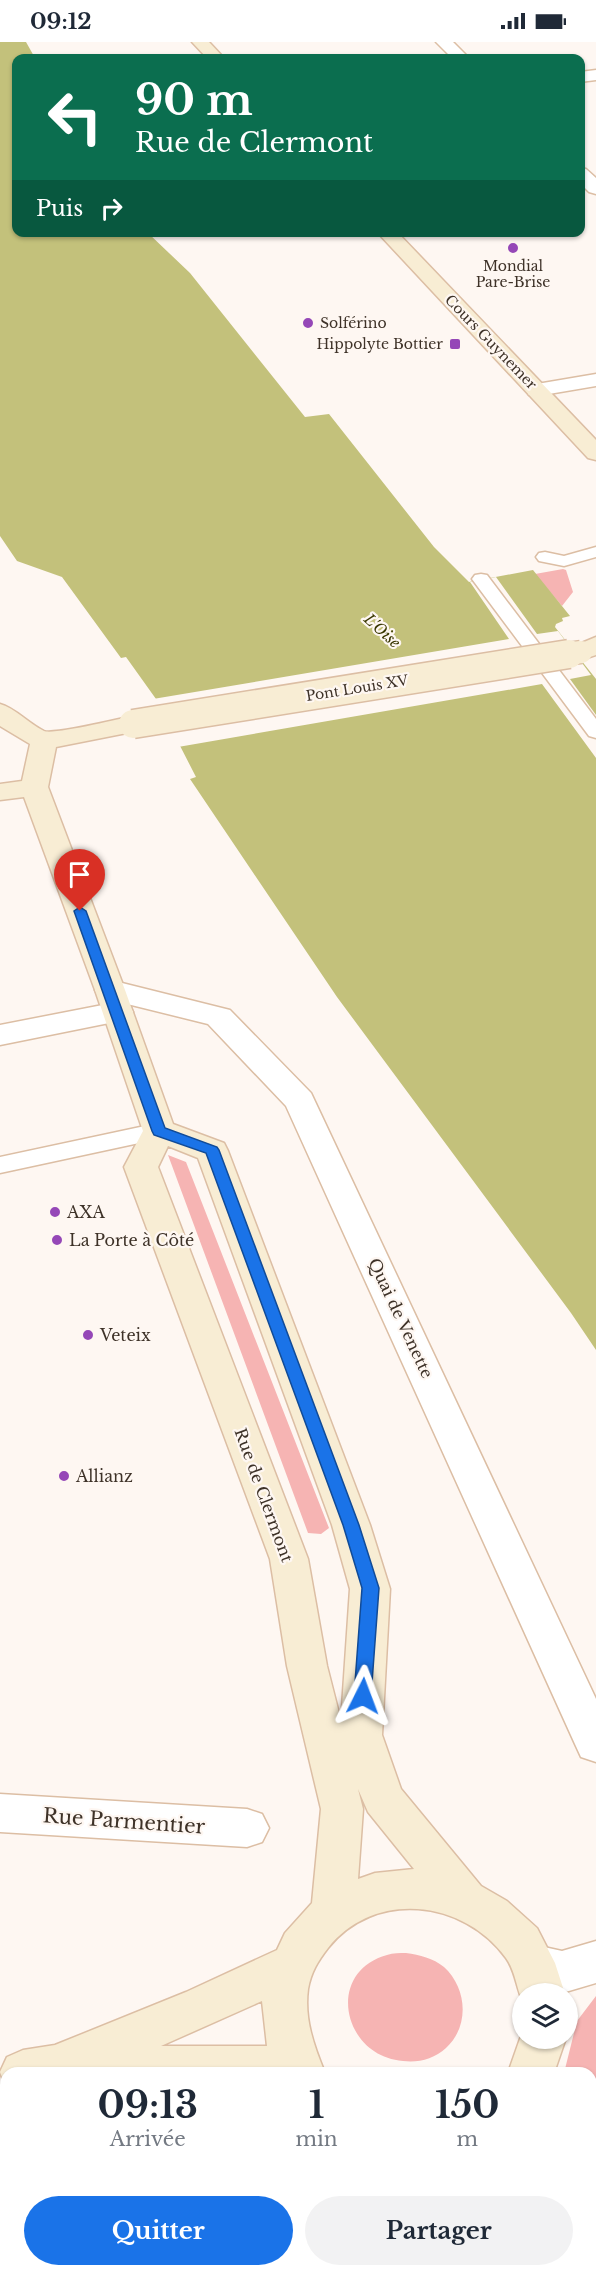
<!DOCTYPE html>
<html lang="fr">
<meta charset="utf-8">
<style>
body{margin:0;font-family:"Libre Baskerville",serif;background:#f2f2f3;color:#1f2937;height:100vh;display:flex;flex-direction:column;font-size:22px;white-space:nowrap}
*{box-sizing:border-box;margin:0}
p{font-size:20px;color:#747a83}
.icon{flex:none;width:33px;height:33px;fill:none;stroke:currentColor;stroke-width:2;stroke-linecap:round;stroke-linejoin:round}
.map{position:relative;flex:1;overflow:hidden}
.drawer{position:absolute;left:0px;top:2025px;width:597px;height:210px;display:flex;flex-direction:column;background:#fff;border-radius:18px 18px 0 0;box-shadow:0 2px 4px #0004}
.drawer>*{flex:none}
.hud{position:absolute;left:12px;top:12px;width:573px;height:183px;border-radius:12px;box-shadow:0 2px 4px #0004;background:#0b6e4f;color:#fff;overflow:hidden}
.tools{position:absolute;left:512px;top:1941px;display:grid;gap:12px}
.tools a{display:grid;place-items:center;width:66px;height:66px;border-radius:50%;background:#fff;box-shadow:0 2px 4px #0004;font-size:30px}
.pin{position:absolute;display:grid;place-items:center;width:51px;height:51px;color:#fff;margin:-62px -26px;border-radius:50% 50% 50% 0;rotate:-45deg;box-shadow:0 0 6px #0007}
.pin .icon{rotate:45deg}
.me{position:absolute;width:66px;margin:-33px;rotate:3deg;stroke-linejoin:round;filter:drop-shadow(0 0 4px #0008)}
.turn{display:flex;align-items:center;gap:21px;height:126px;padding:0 24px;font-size:27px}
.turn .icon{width:78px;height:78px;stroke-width:2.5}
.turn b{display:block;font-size:42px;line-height:51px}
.then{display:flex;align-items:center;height:57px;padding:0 24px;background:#0003;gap:12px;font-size:22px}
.eta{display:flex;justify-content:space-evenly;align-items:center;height:102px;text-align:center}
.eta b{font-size:36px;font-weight:800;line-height:42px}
.primary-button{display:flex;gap:12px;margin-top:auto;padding:12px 24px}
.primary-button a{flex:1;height:69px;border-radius:36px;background:#1a73e8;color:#fff;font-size:24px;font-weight:800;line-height:69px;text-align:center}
.primary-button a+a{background:#f2f2f3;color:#1f2937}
.status{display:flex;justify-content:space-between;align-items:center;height:42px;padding:0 30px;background:#fff;direction:ltr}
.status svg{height:16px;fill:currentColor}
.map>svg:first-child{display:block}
.green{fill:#f6b4b3}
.water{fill:#c3c17b}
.pier{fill:#fef7f2}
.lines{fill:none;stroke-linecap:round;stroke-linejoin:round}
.lane-casing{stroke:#dcbea4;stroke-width:3}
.street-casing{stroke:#dcbea4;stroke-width:3}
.secondary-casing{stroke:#dcbea4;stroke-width:3}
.lane{fill:#fff;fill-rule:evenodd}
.street{fill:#fff;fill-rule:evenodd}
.secondary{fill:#f8edd4;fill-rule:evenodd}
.secondary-bridge-far1-casing{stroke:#dcbea4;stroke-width:25;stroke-linecap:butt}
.secondary-bridge-casing{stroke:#dcbea4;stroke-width:31;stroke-linecap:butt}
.secondary-bridge-far1{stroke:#f8edd4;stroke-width:22}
.secondary-bridge{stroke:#f8edd4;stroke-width:28}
.route{fill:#1a73e8;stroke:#114b97;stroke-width:1.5}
.poi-dot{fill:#9547b7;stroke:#fef7f2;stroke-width:2}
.labels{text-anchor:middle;stroke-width:4.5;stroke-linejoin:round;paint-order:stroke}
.far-poi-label{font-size:14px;fill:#3e3228;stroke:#fef7f2}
.far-street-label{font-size:14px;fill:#3e3228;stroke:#fef7f2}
.far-water-label{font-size:15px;font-style:italic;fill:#393700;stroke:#fef7f2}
.poi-label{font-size:16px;fill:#3e3228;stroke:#fef7f2;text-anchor:start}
.street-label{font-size:16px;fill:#3e3228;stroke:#fef7f2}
.near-street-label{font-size:20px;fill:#3e3228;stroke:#fef7f2}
</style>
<div class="status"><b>09:12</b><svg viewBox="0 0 49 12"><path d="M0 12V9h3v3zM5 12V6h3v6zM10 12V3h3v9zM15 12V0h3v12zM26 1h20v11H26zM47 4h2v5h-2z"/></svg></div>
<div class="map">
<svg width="596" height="2235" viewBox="0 0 596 2235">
<rect width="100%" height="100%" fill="#fef7f2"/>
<!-- green -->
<path class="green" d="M563,527L566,528L573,550L562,564L535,532Z
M168,1113L186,1120L329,1486L321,1492L308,1491Z
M406,1911C420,1913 433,1916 444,1925C467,1946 470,1984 446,2006C434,2017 418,2021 403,2019C342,2014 325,1930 387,1913C393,1911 400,1911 406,1911Z
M596,1954V2140L591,2143V2031H564L577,1979Z"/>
<!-- water -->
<path class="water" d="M0,0H26L35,16H16V190L148,191L190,231L305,375L329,372L434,505L469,540L533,528L570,574L562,576L563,579L556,582L555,585L596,637V1308L571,1271L337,955L190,737L196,735L156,657L126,615L121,616L62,535L17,519L0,494Z"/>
<!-- pier -->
<path class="pier" d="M496,535L537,592L558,589L591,633L570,637L596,673V716L542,642L178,705L153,657L509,597L470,540Z"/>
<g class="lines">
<!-- lane casing -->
<g class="lane-casing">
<path id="lane" d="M596,505V515L564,524L539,519L536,515L539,511L545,510L564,514Z
M481,532L487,533L596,677V696L589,694L475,541L472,537L475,533Z
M159,1081L167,1083L171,1089L167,1095L0,1131V1115Z"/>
</g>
<!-- street casing -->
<g class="street-casing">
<path id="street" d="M436,0H453L469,16H452Z
M596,28V38L580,40V30Z
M580,126L586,127L596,136V152L589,150L580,141Z
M596,332V344L537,354L529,353L526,348L529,343L537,342Z
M110,938L230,968L311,1051L596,1657V1720L581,1715L575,1702L286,1064L208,982L99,955L95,948L99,941Z
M118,960L129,963L133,970L129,977L0,1003V983Z
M0,1752L247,1767L262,1772L269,1786L262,1800L247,1805L0,1790Z
M596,1899V1941L562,1951L519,1939L512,1924L519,1909L535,1903L562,1909Z"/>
</g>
<!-- secondary casing -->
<g class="secondary-casing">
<path id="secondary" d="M192,0H209L224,16H207Z
M377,190H397L596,398V418L588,416Z
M596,595V613L581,618L572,615L568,610L572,605Z
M0,662C15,666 28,681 44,689C53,693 119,677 133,674L142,676L146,682L142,688L56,705L48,745L125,948L173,1082L224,1101L228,1109L370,1483L390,1547L382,1693L401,1747L481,1844L507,1859L537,1886L555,1921L565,1952H522V1958C516,1944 515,1928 506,1916C463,1857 374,1848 328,1906C318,1919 311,1930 308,1947C304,1977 314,2004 325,2031H6V2046L0,2030L7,2015L23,2008L55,2003L186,1950L277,1908L285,1891L312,1861L321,1767L287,1624L270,1517L124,1125L143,1089L95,948L24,755L0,758V742L22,739L30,702L0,684ZM168,1104L198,1116L332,1483L350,1547L341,1679L327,1624L308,1517L158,1125ZM358,1747L368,1770L414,1827L375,1831L358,1837L363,1767ZM262,1959L267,2004H161Z
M522,1991V1996H566L554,2031H508Z
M510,2229H560L562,2235H512Z"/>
</g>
<!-- lane -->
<use href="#lane" class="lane"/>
<!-- street -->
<use href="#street" class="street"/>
<!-- secondary -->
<use href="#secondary" class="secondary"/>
<!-- secondary-bridge-far1 casing -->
<g class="secondary-bridge-far1-casing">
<path id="secondary-bridge-far1" d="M560,613L581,610"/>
</g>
<!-- secondary-bridge casing -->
<g class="secondary-bridge-casing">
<path id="secondary-bridge" d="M133,682L569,612"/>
</g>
<!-- secondary-bridge-far1 -->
<use href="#secondary-bridge-far1" class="secondary-bridge-far1"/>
<!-- secondary-bridge -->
<use href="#secondary-bridge" class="secondary-bridge"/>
</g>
<!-- route -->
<path class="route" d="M80,865L86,869L165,1086L217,1105L219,1108L359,1483L379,1546L371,1654L369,1660L363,1662L357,1660L354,1654L362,1546L343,1483L206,1111L154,1093L152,1089L74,869Z"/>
<!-- markers -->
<g class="poi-dot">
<circle cx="513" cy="206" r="6"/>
<circle cx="308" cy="281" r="6"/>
<rect x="449" y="296" width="12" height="12" rx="3"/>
<circle cx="55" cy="1170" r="6"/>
<circle cx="57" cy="1198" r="6"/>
<circle cx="88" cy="1293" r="6"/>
<circle cx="64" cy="1434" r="6"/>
</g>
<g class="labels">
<!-- far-poi labels -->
<g class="far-poi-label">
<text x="513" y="229">Mondial<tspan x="513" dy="16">Pare-Brise</tspan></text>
<text x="320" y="286" text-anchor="start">Solférino</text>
<text x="443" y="307" text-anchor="end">Hippolyte Bottier</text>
</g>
<!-- far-street labels -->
<g class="far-street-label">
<text transform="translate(491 300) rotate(46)" y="5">Cours Guynemer</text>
<text transform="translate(357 646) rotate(-9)" y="5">Pont Louis XV</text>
</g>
<!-- far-water labels -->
<g class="far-water-label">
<text transform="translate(382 589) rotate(42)" y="5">L'Oise</text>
</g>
<!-- poi labels -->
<g class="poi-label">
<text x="67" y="1176">AXA</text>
<text x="69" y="1204">La Porte à Côté</text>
<text x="100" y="1299">Veteix</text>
<text x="76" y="1440">Allianz</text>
</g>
<!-- street labels -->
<g class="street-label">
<text transform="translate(401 1276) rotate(65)" y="6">Quai de Venette</text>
<text transform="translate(264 1453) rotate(70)" y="6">Rue de Clermont</text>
</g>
<!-- near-street labels -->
<g class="near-street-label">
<text transform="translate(124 1779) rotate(4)" y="7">Rue Parmentier</text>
</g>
</g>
</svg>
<div class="tools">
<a><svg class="icon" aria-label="layers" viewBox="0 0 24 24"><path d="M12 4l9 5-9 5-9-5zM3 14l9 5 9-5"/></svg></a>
</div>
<div class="pin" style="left:80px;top:869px;background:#d93025"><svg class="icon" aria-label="arrive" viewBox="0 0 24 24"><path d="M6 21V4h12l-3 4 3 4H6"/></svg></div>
<svg class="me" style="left:363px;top:1654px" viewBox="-20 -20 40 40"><path d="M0-17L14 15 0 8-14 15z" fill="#1a73e8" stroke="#fff" stroke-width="4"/></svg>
<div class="hud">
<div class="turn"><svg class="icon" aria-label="left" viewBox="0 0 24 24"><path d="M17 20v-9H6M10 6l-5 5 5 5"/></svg><div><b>90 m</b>Rue de Clermont</div></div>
<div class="then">Puis<svg class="icon" aria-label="right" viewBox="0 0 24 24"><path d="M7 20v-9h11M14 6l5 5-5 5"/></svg></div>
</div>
<section class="drawer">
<div class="eta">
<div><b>09:13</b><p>Arrivée</p></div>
<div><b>1</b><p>min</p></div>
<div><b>150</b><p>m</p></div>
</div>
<div class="primary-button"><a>Quitter</a><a>Partager</a></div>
</section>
</div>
